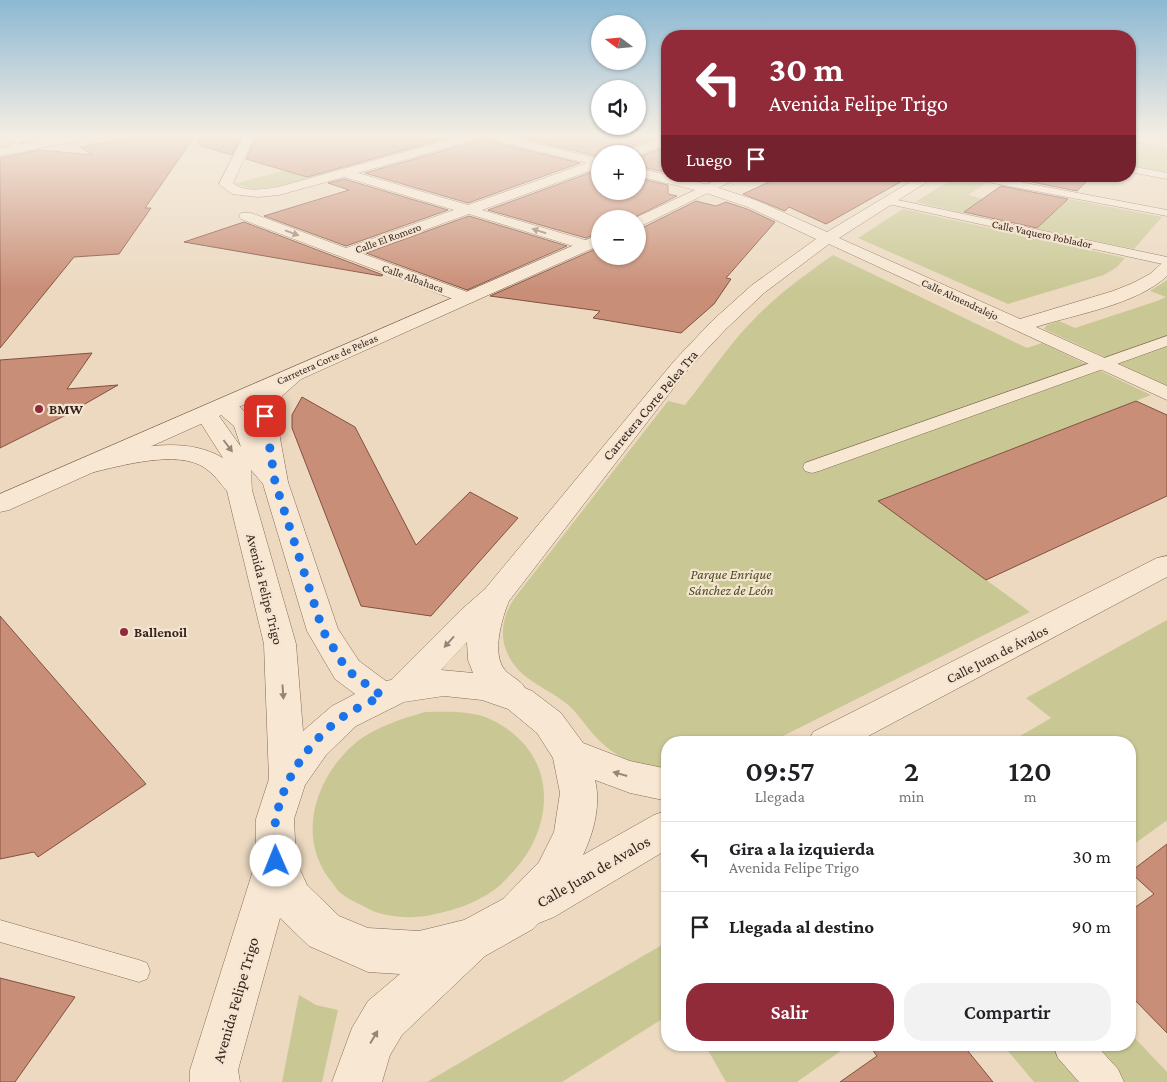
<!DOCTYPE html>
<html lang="es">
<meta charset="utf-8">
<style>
body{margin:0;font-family:"Crimson Pro",serif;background:#f2f2f2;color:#202124;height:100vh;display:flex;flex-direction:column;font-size:19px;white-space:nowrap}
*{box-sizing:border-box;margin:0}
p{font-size:16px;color:#757577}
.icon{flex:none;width:28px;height:28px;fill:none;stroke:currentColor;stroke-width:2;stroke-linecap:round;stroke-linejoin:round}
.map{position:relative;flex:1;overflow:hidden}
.panel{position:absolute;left:661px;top:736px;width:475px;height:315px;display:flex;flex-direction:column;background:#fff;border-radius:20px;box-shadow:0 1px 4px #0004}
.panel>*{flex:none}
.banner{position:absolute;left:661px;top:30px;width:475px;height:152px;border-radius:20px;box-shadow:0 1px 4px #0004;background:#912b3a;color:#fff;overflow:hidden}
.needle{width:32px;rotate:286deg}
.buttons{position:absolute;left:591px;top:15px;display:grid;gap:10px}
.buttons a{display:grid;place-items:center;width:55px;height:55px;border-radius:50%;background:#fff;box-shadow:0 1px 4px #0004;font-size:25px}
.pin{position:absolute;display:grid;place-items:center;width:42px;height:42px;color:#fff;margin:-21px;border-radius:10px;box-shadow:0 2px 8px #0006}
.me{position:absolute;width:55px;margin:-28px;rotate:359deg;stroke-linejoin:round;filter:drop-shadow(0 0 4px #0008)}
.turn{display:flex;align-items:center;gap:18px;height:105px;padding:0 25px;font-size:22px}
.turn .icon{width:65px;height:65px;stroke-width:2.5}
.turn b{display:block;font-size:35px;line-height:42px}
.then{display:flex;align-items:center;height:48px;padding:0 25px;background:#0003;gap:10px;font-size:19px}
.eta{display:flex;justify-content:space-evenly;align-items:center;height:85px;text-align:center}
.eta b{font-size:30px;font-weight:600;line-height:35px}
.action{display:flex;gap:10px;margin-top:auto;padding:10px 25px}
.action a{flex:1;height:58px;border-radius:20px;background:#912b3a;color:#fff;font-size:20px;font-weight:600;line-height:58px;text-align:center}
.action a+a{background:#f2f2f2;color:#202124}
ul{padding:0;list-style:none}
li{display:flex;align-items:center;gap:15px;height:70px;padding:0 25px;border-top:1px solid #e0e0e0}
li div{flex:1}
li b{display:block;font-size:19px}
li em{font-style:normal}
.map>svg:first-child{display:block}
.green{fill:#c9c895}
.building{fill:#c98e77;stroke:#835140}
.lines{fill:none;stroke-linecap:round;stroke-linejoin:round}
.service-casing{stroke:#856a59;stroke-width:1}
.pedestrian-casing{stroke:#856a59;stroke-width:1}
.minor-casing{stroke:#856a59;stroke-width:1}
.tertiary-casing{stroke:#856a59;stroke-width:1}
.service{fill:#f7e7d3;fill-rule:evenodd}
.pedestrian{fill:#f7e7d3;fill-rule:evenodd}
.minor{fill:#f7e7d3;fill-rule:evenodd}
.tertiary{fill:#f7e7d3;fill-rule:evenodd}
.oneway{fill:#968678}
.route{stroke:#1a73e8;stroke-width:9;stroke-dasharray:0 16.2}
.poi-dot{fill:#912b3a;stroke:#f4e4d0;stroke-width:2}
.labels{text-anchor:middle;stroke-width:4.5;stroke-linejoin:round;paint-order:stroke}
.far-street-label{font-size:11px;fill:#35251d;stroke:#f4e4d0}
.street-label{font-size:14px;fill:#35251d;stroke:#f4e4d0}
.poi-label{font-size:14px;font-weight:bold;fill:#35251d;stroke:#f4e4d0;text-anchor:start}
.park-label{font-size:14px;font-style:italic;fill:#4b5024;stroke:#f4e4d0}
.near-street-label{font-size:16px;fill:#35251d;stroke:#f4e4d0}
</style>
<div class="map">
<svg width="1167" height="1082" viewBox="0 0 1167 1082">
<rect width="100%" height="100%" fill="#ecd9c0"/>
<!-- green -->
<path class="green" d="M408,137H460L288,185L253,189L234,184Z
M1130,142L1167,148V173L1130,166Z
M956,177L987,183L968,195L983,199L963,213L915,202Z
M1069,199L1162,217L1134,249L1036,229Z
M903,209L1125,258L1117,267L1104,275L1008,304L858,238Z
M833,255L1027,348L1042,343L1151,395L879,501L1030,612L771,742H668V772C640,768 613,757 594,735C585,725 578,713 567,704C555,694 541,688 529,679C499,657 495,625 516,596L668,401L685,405C704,381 722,355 742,332C768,302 800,278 833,255Z
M1167,280V386L1044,329L1047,325L1059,321L1075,328L1157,301L1166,297L1150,291Z
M1167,620V823L1166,821L1130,847V742H1010L1051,718L1026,698Z
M425,712C447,712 471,710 492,720C558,752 558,826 510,875C505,880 500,886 494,890C474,904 455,910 431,915C411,919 384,918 365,907C358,903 349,900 342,894C337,891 334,884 330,880C295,835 317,773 359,740C379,726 401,719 425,712Z
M667,942V1016L562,1082H427Z
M299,995L316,1005L338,1010L322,1082H282Z
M1130,1033L1167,1072V1082H1034L1003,1045H1130Z
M705,1045H849L797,1082H726Z"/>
<!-- building -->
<path class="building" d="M134,137H194L145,208H151L119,254L74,257L0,348V158L39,150L93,155L80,147Z
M200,137H241L232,155L199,145Z
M256,137H450L307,177L246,159Z
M479,137H485L488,141L580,163L468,203L365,173L477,141Z
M518,137H658L623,149L620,154H600V157Z
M668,146V173L638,166V157Z
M600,169V191H638V178L668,185V194L677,196L631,219H600V232L586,238L488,210Z
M782,176H911L826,224L789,207L785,211L743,194Z
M1015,176H1092L1077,191L1012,178Z
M344,179L448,210L346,246L264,216L349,190L328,183Z
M1001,186L1068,199L1037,228L964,212Z
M696,201L716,206L726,202L747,209L775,222L726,278L731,279L714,304L681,333L593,318L600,311L490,296L600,247V256H638V228L644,227Z
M469,216L567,246L467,290L366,253Z
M244,222L383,275L381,276L184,242Z
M92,353L67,389L118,385L64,416L0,448V360Z
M302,397L355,427L416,545L470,492L518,518L431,616L361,606L292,428V415Z
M1136,401L1167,415V496L986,580L878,501Z
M0,616L146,784L38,857L34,852L0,859Z
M1167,844V1033L1130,995V911L1154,894L1130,872Z
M0,978L75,997L15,1082H0Z
M869,1045H963L993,1082H840L877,1056Z"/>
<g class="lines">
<!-- service casing -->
<g class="service-casing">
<path id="service" d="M19,137H26L18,144L27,146V148L11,146V144Z
M0,920L139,960L147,963L150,971L147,979L139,982L0,942Z"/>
</g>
<!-- pedestrian casing -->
<g class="pedestrian-casing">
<path id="pedestrian" d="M1130,166L1167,173V179L1130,172Z
M967,176H989L1167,210V216L972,179Z
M888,198L1167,257V265L884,203L883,201Z
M1167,336V346L819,471L812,473L805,471L803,467L805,463Z
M1053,1045H1096L1118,1069L1124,1082H1079L1058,1058Z"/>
</g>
<!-- minor casing -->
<g class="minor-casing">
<path id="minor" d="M61,137H87L82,140L0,156V148Z
M243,137H254L233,183C245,193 264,189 278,187L458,137H477L476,139L358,173L468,205L587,163L488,139L487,137H508L600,159V167L482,210L592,242L594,245L592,248L586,250L469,214L361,253L473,294L476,298L473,302L467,303L461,302L241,219L239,216L241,213H251L346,248L454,210L344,177L279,195L258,197L232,194L219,184Z
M665,137H668V144L638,155L622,154L624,151Z
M1130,137L1167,141V147L1130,141Z
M638,168L713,186L758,201L827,232L920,176H936L839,238L1020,319L1113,291L1133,283L1150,274L1161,264L1167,262V276C1136,305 1076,314 1036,327L1167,386V400L829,244L764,293L726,329L689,368L509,601C502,618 491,654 505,670C511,677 521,680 525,688L532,691L561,713L583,743L630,761L668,769V801L630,793L595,780C601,805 594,832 583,855L654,815L668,810V849L554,917L539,923L533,929L485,956L402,1035L390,1055L382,1082H332L352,1028L368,1001L400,974L368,972L309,946L280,918L238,1070L240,1082H190V1070L256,861V819L269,779L264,644L227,491C220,483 214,474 205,468C178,449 120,466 90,473L81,471L78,466L81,461C125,450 181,433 223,458L195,414L198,409L220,400L240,407L255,422C251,399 283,362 306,368L309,372L282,396L276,416L288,482L338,629L359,661L386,681L391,680L461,610L485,589L675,360L712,321L752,285L816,239L748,207L703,192L638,176ZM221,415L234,426L241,447L219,416ZM251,470L263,484L307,631L335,679L355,694L332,706L303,731L296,644L252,490ZM467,642L468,660L473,673L441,670ZM444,696L482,700L508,709L537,733L553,758L560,793L554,832L539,862L503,899L464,920L419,931L368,928L339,916L307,885L296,861L294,819L305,785L326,755L356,726L404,702Z
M1167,556V577L857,742H808L813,732L1157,558Z"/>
</g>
<!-- tertiary casing -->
<g class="tertiary-casing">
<path id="tertiary" d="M725,176H742L643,225L638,226V219H633Z
M600,234V245L9,510L0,512V494Z"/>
</g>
<!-- service -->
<use href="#service" class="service"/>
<!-- pedestrian -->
<use href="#pedestrian" class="pedestrian"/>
<!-- minor -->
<use href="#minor" class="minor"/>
<!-- tertiary -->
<use href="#tertiary" class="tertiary"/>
</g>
<!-- one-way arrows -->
<defs><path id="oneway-solid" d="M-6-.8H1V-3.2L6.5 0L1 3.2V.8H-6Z" transform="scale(1.25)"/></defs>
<g class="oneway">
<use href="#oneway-solid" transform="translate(539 231) rotate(-163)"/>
<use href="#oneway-solid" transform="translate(292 233) rotate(20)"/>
<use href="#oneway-solid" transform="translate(228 446) rotate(53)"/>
<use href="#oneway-solid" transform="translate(449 642) rotate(132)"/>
<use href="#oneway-solid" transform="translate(283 692) rotate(86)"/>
<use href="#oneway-solid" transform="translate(620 774) rotate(-164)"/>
<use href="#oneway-solid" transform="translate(374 1037) rotate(-59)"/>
</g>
<!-- sky -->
<linearGradient id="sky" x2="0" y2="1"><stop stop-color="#8cb8d3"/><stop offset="0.47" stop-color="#f6eee3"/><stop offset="1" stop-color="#f6eee3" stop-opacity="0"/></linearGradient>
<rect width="1167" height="289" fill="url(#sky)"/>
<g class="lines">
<!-- route -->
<path class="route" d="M265,416L275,482L323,631L347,670L382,696C370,702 356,708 344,716C311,739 283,778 276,819C273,832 276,848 276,861"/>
</g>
<!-- markers -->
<g class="poi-dot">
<circle cx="39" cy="409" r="5"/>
<circle cx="124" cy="632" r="5"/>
</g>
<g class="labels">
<!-- far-street labels -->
<g class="far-street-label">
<text transform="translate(1042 234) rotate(12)" y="4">Calle Vaquero Poblador</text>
<text transform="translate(388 238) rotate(-20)" y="4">Calle El Romero</text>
<text transform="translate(413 278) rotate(20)" y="4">Calle Albahaca</text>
<text transform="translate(960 299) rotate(25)" y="4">Calle Almendralejo</text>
<text transform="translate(327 359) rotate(-24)" y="4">Carretera Corte de Peleas</text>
</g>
<!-- street labels -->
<g class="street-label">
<text transform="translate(650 405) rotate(-50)" y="5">Carretera Corte Pelea Tra</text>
<text transform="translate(265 589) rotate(76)" y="5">Avenida Felipe Trigo</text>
<text transform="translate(997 654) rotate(-27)" y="5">Calle Juan de Ávalos</text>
</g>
<!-- poi labels -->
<g class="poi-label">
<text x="49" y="414">BMW</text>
<text x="134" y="637">Ballenoil</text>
</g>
<!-- park labels -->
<g class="park-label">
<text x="731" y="579">Parque Enrique<tspan x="731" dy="16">Sánchez de León</tspan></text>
</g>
<!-- near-street labels -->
<g class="near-street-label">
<text transform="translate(593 871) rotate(-30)" y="6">Calle Juan de Avalos</text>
<text transform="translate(235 1000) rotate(-74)" y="6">Avenida Felipe Trigo</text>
</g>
</g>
</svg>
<div class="buttons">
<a><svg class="needle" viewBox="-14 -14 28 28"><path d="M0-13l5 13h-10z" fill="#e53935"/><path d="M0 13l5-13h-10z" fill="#757577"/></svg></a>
<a><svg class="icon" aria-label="sound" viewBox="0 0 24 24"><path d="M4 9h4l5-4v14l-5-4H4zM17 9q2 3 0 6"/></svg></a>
<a>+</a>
<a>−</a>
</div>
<div class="pin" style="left:265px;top:416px;background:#d93025"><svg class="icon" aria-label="arrive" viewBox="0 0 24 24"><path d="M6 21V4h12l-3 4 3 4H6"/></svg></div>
<svg class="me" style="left:276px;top:861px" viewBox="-20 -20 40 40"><circle r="19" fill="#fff"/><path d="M0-13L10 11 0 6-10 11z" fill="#1a73e8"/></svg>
<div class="banner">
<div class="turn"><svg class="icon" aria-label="left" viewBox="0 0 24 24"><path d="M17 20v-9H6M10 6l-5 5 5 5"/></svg><div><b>30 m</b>Avenida Felipe Trigo</div></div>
<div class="then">Luego<svg class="icon" aria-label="arrive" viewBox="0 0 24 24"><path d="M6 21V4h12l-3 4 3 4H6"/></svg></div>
</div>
<section class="panel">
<div class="eta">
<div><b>09:57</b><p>Llegada</p></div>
<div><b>2</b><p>min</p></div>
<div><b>120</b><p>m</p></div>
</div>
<ul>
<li><svg class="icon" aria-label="left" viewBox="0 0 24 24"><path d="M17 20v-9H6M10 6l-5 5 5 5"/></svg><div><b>Gira a la izquierda</b><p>Avenida Felipe Trigo</p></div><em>30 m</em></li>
<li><svg class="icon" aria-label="arrive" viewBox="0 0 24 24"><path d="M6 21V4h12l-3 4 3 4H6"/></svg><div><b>Llegada al destino</b></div><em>90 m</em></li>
</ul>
<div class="action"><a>Salir</a><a>Compartir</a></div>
</section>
</div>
